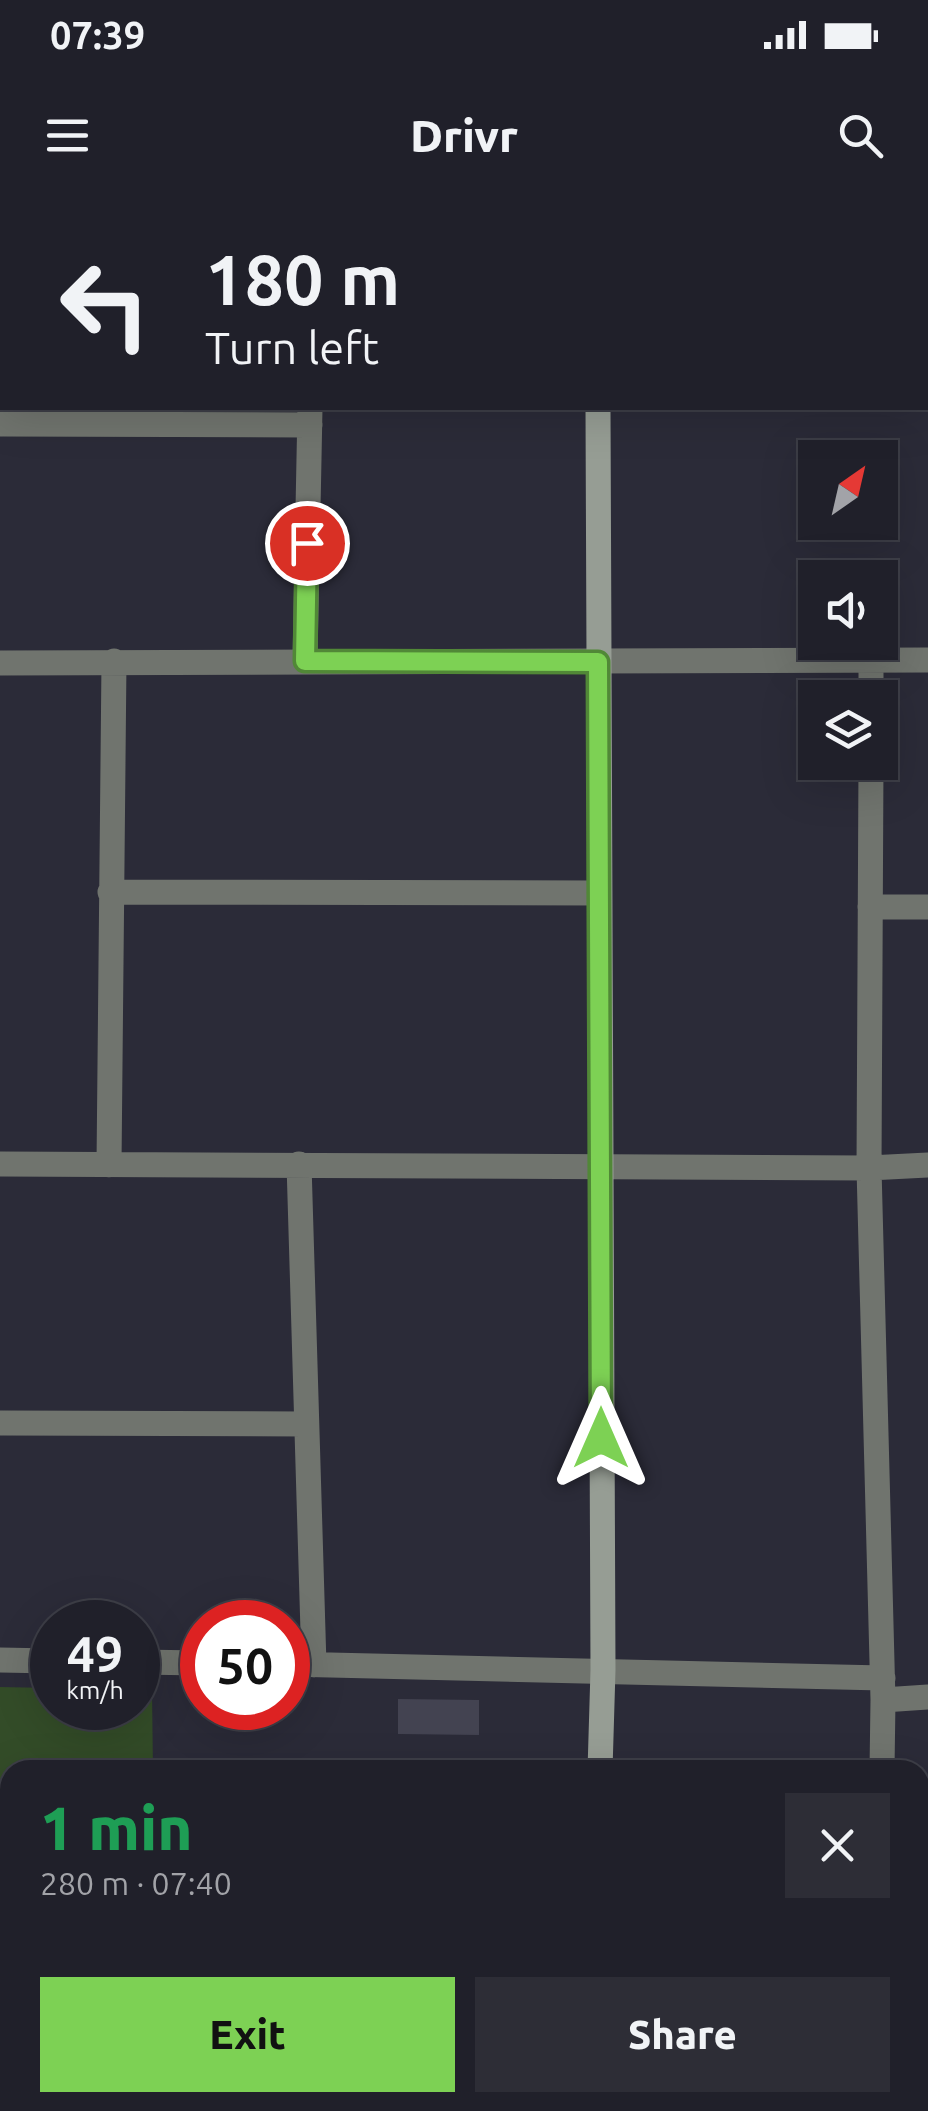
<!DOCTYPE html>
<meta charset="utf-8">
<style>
body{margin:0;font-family:Ubuntu,sans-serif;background:#2d2d36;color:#f1f3f6;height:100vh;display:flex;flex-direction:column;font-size:38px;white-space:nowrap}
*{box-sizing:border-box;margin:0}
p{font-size:32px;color:#a2a3a8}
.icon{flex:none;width:55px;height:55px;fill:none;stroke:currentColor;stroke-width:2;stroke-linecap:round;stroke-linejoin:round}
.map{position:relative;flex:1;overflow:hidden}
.sheet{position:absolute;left:0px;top:1560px;width:930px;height:352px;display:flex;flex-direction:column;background:#20202a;border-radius:30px 30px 0 0;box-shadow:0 10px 40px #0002,0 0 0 2px #3d3e47}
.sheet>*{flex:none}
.guide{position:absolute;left:0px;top:0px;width:930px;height:210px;box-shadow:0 10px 40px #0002,0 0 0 2px #3d3e47;background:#20202a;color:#f1f3f6;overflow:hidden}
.needle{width:65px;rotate:34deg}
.tools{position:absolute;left:798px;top:240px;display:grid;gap:20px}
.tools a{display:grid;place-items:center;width:100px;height:100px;border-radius:0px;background:#20202a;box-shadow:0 10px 40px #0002,0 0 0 2px #3d3e47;font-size:50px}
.speed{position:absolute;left:30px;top:1400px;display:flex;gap:20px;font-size:50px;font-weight:700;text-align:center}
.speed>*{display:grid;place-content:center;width:130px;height:130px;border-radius:50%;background:#20202a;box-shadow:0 10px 40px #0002,0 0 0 2px #3d3e47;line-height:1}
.speed small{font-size:25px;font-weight:400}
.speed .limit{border:15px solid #d22;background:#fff;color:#111}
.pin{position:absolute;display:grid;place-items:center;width:85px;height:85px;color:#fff;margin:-42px;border:5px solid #fff;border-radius:50%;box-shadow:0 2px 10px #0007}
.me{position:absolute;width:110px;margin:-55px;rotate:0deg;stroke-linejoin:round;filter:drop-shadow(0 0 8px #0008)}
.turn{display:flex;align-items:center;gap:35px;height:210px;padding:0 40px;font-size:45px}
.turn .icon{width:130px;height:130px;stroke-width:2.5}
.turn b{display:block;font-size:70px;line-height:85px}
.round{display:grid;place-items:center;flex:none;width:105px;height:105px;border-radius:0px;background:#2d2d36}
.head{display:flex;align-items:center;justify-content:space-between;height:170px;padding:0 40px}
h1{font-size:60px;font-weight:800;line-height:75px;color:#1e9e55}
.cta{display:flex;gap:20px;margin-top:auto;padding:20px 40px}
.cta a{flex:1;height:115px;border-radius:0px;background:#7dd154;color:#111;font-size:40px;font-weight:800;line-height:115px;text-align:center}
.cta a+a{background:#2d2d36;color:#f1f3f6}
.status{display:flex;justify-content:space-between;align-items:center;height:70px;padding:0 50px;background:#20202a;direction:ltr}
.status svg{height:28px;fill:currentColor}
header{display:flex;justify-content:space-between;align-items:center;height:130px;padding:0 40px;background:#20202a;font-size:45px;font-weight:800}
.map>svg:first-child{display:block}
.green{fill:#334c28}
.building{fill:#434351}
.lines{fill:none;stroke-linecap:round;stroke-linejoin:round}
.minor{stroke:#70746e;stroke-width:25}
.secondary{stroke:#969d94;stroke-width:25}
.route-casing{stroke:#518837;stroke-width:25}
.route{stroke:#7dd154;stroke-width:18}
</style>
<div class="status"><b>07:39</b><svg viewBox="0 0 49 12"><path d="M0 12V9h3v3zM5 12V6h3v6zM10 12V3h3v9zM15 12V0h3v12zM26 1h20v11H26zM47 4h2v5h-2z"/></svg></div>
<header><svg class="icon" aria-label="menu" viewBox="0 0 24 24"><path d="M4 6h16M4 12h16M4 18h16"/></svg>Drivr<svg class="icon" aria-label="search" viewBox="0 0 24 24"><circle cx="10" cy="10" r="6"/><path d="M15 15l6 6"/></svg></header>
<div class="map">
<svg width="928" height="1911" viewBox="0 0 928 1911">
<rect width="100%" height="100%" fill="#2b2b38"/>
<!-- green -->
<path class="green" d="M0,1487L52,1488V1508H138V1490H152L153,1570H10V1852H0Z"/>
<!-- building -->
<path class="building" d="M398,1499L479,1500V1535L398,1534Z
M148,1902H379V1911H148Z"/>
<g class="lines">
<!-- minor -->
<path class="minor" d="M60,2L61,0
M0,7H2
M0,224L310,225
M305,461L310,208
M0,463L928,460
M871,498V460
M871,562L869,968L883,1500L882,1570
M110,692L598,693
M870,707H928
M0,964L869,968L928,965
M299,964L314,1465
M109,965L114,461
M0,1223L305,1224
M0,1460L52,1461
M138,1462L202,1463
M288,1464L883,1478
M883,1500L928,1497
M920,1727H928
M871,1911V1902"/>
<!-- secondary -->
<path class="secondary" d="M598,2V0
M598,208L603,1470L600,1570
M613,1902V1911"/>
</g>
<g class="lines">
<!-- route casing -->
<g class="route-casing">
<path id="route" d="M307,343L305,461L598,462L601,1238"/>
</g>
<!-- route -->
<use href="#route" class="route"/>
</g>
</svg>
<div class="tools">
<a><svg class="needle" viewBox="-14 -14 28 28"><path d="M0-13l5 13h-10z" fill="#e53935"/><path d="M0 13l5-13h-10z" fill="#a2a3a8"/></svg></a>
<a><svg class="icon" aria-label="sound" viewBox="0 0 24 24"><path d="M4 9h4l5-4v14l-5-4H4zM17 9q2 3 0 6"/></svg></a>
<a><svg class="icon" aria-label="layers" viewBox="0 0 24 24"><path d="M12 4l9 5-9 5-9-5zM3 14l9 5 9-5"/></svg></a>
</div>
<div class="speed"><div>49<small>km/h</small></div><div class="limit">50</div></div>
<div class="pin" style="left:307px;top:343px;background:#d93025"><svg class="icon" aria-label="arrive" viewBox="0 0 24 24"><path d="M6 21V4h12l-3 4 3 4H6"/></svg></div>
<svg class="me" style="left:601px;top:1238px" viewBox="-20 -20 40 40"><path d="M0-17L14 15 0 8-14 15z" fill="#7dd154" stroke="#fff" stroke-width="4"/></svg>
<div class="guide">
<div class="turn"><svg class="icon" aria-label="left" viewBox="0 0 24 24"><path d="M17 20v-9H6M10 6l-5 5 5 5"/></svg><div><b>180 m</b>Turn left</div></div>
</div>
<section class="sheet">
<div class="head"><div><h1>1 min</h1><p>280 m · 07:40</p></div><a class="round"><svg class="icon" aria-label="close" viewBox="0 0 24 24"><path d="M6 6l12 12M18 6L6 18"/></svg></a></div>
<div class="cta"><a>Exit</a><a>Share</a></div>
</section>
</div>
